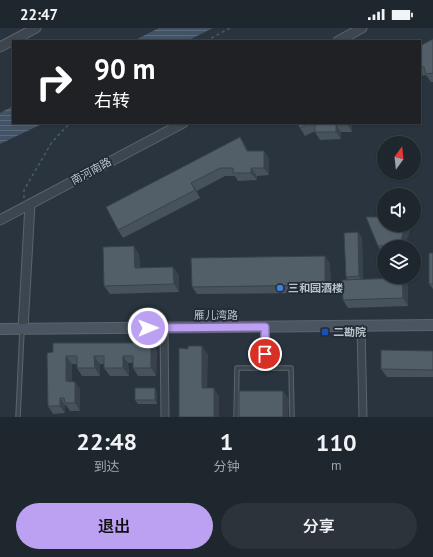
<!DOCTYPE html>
<html lang="zh">
<meta charset="utf-8">
<style>
body{margin:0;font-family:"PT Sans","Noto Sans SC",sans-serif;background:#2c333a;color:#f1f3f6;height:100vh;display:flex;flex-direction:column;font-size:15px;white-space:nowrap}
*{box-sizing:border-box;margin:0}
p{font-size:13px;color:#a1a5aa}
.icon{flex:none;width:22px;height:22px;fill:none;stroke:currentColor;stroke-width:2;stroke-linecap:round;stroke-linejoin:round}
.map{position:relative;height:389px;overflow:hidden}
.details{display:flex;flex-direction:column;background:#1f272e;flex:1}
.details>*{flex:none}
.top-card{position:absolute;left:12px;top:12px;width:409px;height:84px;border-radius:0px;box-shadow:0 1px 3px #0004,0 0 0 1px #3c444a;background:#202124;color:#fff;overflow:hidden}
.needle{width:26px;rotate:15deg}
.controls{position:absolute;left:377px;top:108px;display:grid;gap:8px}
.controls a{display:grid;place-items:center;width:44px;height:44px;border-radius:50%;background:#1f272e;box-shadow:0 1px 3px #0004,0 0 0 1px #3c444a;font-size:20px}
.pin{position:absolute;display:grid;place-items:center;width:34px;height:34px;color:#fff;margin:-17px;border:2px solid #fff;border-radius:50%;box-shadow:0 1px 4px #0007}
.me{position:absolute;width:44px;margin:-22px;rotate:89deg;stroke-linejoin:round;filter:drop-shadow(0 0 3px #0008)}
.turn{display:flex;align-items:center;gap:14px;height:84px;padding:0 16px;font-size:18px}
.turn .icon{width:52px;height:52px;stroke-width:2.5}
.turn b{display:block;font-size:28px;line-height:34px}
.eta{display:flex;justify-content:space-evenly;align-items:center;height:68px;text-align:center}
.eta b{font-size:24px;font-weight:600;line-height:28px}
.primary-button{display:flex;gap:8px;margin-top:auto;padding:8px 16px}
.primary-button a{flex:1;height:46px;border-radius:24px;background:#bca0f2;color:#111;font-size:16px;font-weight:600;line-height:46px;text-align:center}
.primary-button a+a{background:#2c333a;color:#f1f3f6}
.status{display:flex;justify-content:space-between;align-items:center;height:28px;padding:0 20px;background:#1f272e;direction:ltr}
.status svg{height:11px;fill:currentColor}
.map>svg:first-child{display:block}
.water{fill:url(#water-rules)}
.lines{fill:none;stroke-linecap:round;stroke-linejoin:round}
.service-casing{stroke:#5b646c;stroke-width:5.5}
.minor-casing{stroke:#5b646c;stroke-width:9}
.tertiary-casing{stroke:#5b646c;stroke-width:11}
.secondary-casing{stroke:#5b646c;stroke-width:12}
.path{stroke:#4b5d5e;stroke-width:1.5;stroke-dasharray:3 3;stroke-linecap:butt}
.service{stroke:#3d464e;stroke-width:3.5}
.minor{stroke:#3d464e;stroke-width:7}
.tertiary{stroke:#3d464e;stroke-width:9}
.secondary{stroke:#4b5561;stroke-width:10}
.wall{fill:#47525a}
.shaded-wall{fill:#39424a}
.building{fill:#525f69;stroke:#39424a}
.route-casing{stroke:#7a689d;stroke-width:10}
.route{stroke:#bca0f2;stroke-width:7}
.shop-dot{fill:#3f7fe0;stroke:#222b34;stroke-width:1.5}
.transit-dot{fill:#1a4fb4;stroke:#222b34;stroke-width:1.5}
.labels{text-anchor:middle;stroke-width:3.5;stroke-linejoin:round;paint-order:stroke}
.street-label{font-size:11px;fill:#b9c1c9;stroke:#222b34}
.poi-label{font-size:11px;font-weight:bold;fill:#b9c1c9;stroke:#222b34;text-anchor:start}
</style>
<div class="status"><b>22:47</b><svg viewBox="0 0 49 12"><path d="M0 12V9h3v3zM5 12V6h3v6zM10 12V3h3v9zM15 12V0h3v12zM26 1h20v11H26zM47 4h2v5h-2z"/></svg></div>
<div class="map">
<svg width="433" height="389" viewBox="0 0 433 389">
<defs>
<pattern id="water-rules" width="6" height="5" patternUnits="userSpaceOnUse"><rect width="6" height="5" fill="#415365"/><path d="M0 2.5h6" fill="none" stroke="#5a6a7a"/></pattern>
</defs>
<rect width="100%" height="100%" fill="#29343e"/>
<!-- water -->
<path class="water" d="M159,0H213L187,13H133Z
M13,78V95H44L0,116V85Z"/>
<g class="lines">
<!-- service casing -->
<g class="service-casing">
<path id="service" d="M265,300L266,340
M18,389L22,302
M236,389L237,340H291L292,389"/>
</g>
<!-- minor casing -->
<g class="minor-casing">
<path id="minor" d="M361,298L363,389
M164,300L165,389"/>
</g>
<!-- tertiary casing -->
<g class="tertiary-casing">
<path id="tertiary" d="M338,13L362,0
M0,19L36,0
M0,192L183,95
M23,301L30,176"/>
</g>
<!-- secondary casing -->
<g class="secondary-casing">
<path id="secondary" d="M0,301L433,297"/>
</g>
<!-- path -->
<path class="path" d="M206,13L230,0
M24,170V162L52,114L70,95"/>
<!-- service -->
<use href="#service" class="service"/>
<!-- minor -->
<use href="#minor" class="minor"/>
<!-- tertiary -->
<use href="#tertiary" class="tertiary"/>
<!-- secondary -->
<use href="#secondary" class="secondary"/>
</g>
<!-- wall -->
<path class="wall" d="M433,11V54H431L426,47L420,48V18Z
M297,95H352V104H341V111L320,112L315,104H313L305,108Z
M240,109L248,123L269,130V147L257,148V152L238,153L235,148H225L197,163L200,170L123,210L118,202Z
M384,197H412L404,219H384V223L382,224L378,218Z
M358,204L362,210L363,251L408,257V278L348,280L343,272L347,251L346,249Z
M433,225V261L429,256Z
M139,226L140,240L179,247V264L110,266L104,258Z
M325,228L330,236L331,265L197,266L192,259Z
M157,322L156,348H138L133,340V335H128L129,348H110L104,340V336H100V348H82L77,340V336H72V353L75,354L80,361V383H70L66,377H65V385L53,386L48,378L47,325Z
M433,323V349H387L381,341Z
M157,364V376H138L135,372Z"/>
<!-- shaded-wall -->
<path class="shaded-wall" d="M347,95H352V104L347,96Z
M336,96L341,104V111L336,104Z
M240,109L245,117L252,130L247,123Z
M264,123L269,130V147L264,140Z
M251,140L257,148V152L251,145Z
M191,155L197,163L200,170L195,162Z
M406,197H412L404,219H400L399,217Z
M358,204L362,210L363,254L359,248Z
M134,218L139,226L140,248L135,240Z
M325,228L330,236L331,265L325,257Z
M173,239L179,247V264L174,256Z
M402,250L408,257V278L403,270Z
M151,315L157,322L156,348L151,340Z
M202,318L208,326L207,368L202,360Z
M66,328L72,336V361L66,353Z
M94,328L100,336V348L95,340Z
M123,328L128,335L129,348L123,340Z
M75,354L80,361V383L75,375Z
M155,360L157,364V376L155,372Z
M214,360L219,368V389H214Z
M283,363L289,371L288,389H283Z
M60,370L65,377V385L60,378Z"/>
<!-- building -->
<path class="building" d="M433,11V45L426,46L424,39H420V18Z
M297,95H347V96H336V104H315V96H307L300,100Z
M240,109L247,123H264V140H251V145H233V140H220L191,155L195,162L118,202L106,179Z
M366,189H384V197H406L399,217L378,218Z
M358,204L359,248L346,249L344,205Z
M134,218L135,240L173,239L174,256L104,258L103,219Z
M429,225H433V256H429Z
M325,228V257L192,259L191,230Z
M402,250L403,270L343,272L342,252Z
M53,315H151V340H133V328H123V340H104V328H94L95,340H77V328H66V353L75,354V375H65L64,370H60V378H48L47,325L53,324Z
M188,318H202V360H214V389H179V320L188,321Z
M381,322L433,323V342L381,341Z
M135,360H155V372H135Z
M239,363H283V389H239Z"/>
<g class="lines">
<!-- route casing -->
<g class="route-casing">
<path id="route" d="M148,300L265,299V326"/>
</g>
<!-- route -->
<use href="#route" class="route"/>
</g>
<!-- markers -->
<circle class="shop-dot" cx="280" cy="260" r="4"/>
<rect class="transit-dot" x="321" y="300" width="8" height="8" rx="2"/>
<g class="labels">
<!-- street labels -->
<g class="street-label">
<text transform="translate(91 143) rotate(-28)" y="4">南河南路</text>
<text x="216" y="291">雁儿湾路</text>
</g>
<!-- poi labels -->
<g class="poi-label">
<text x="288" y="264">三和园酒楼</text>
<text x="333" y="308">二勘院</text>
</g>
</g>
</svg>
<div class="controls">
<a><svg class="needle" viewBox="-14 -14 28 28"><path d="M0-13l5 13h-10z" fill="#e53935"/><path d="M0 13l5-13h-10z" fill="#a1a5aa"/></svg></a>
<a><svg class="icon" aria-label="sound" viewBox="0 0 24 24"><path d="M4 9h4l5-4v14l-5-4H4zM17 9q2 3 0 6"/></svg></a>
<a><svg class="icon" aria-label="layers" viewBox="0 0 24 24"><path d="M12 4l9 5-9 5-9-5zM3 14l9 5 9-5"/></svg></a>
</div>
<div class="pin" style="left:265px;top:326px;background:#d93025"><svg class="icon" aria-label="arrive" viewBox="0 0 24 24"><path d="M6 21V4h12l-3 4 3 4H6"/></svg></div>
<svg class="me" style="left:148px;top:300px" viewBox="-20 -20 40 40"><circle r="17" fill="#bca0f2" stroke="#fff" stroke-width="3"/><path d="M0-11L8 9 0 5-8 9z" fill="#fff"/></svg>
<div class="top-card">
<div class="turn"><svg class="icon" aria-label="right" viewBox="0 0 24 24"><path d="M7 20v-9h11M14 6l5 5-5 5"/></svg><div><b>90 m</b>右转</div></div>
</div>
</div>
<section class="details">
<div class="eta">
<div><b>22:48</b><p>到达</p></div>
<div><b>1</b><p>分钟</p></div>
<div><b>110</b><p>m</p></div>
</div>
<div class="primary-button"><a>退出</a><a>分享</a></div>
</section>
